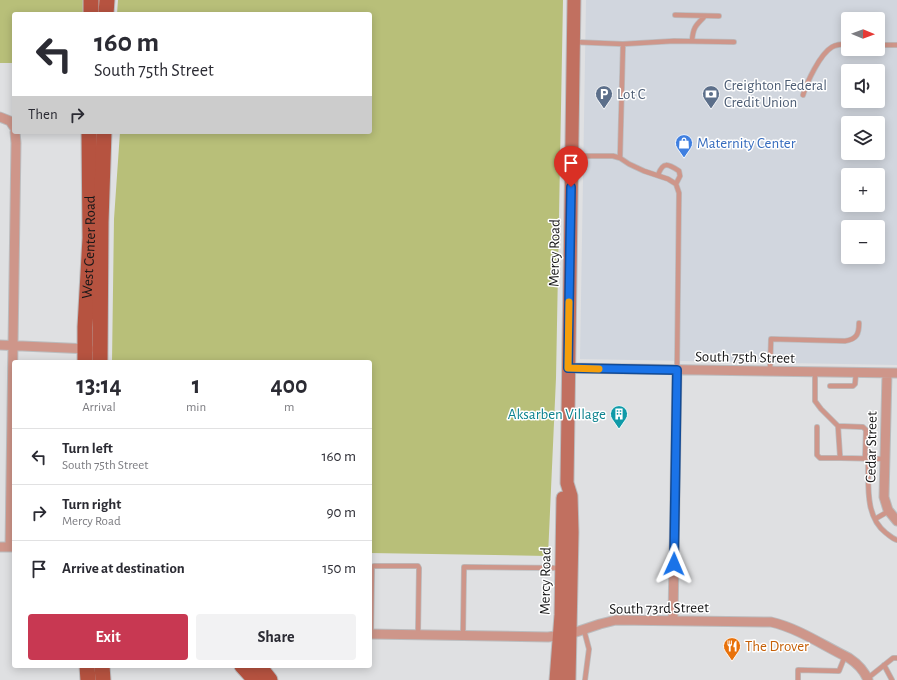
<!DOCTYPE html>
<meta charset="utf-8">
<style>
body{margin:0;font-family:"Alegreya Sans",sans-serif;background:#f2f2f3;color:#2b2b33;height:100vh;display:flex;flex-direction:column;font-size:15px;white-space:nowrap}
*{box-sizing:border-box;margin:0}
p{font-size:13px;color:#7c7c81}
.icon{flex:none;width:22px;height:22px;fill:none;stroke:currentColor;stroke-width:2;stroke-linecap:round;stroke-linejoin:round}
.map{position:relative;flex:1;overflow:hidden}
.drawer{position:absolute;left:12px;top:360px;width:360px;height:308px;display:flex;flex-direction:column;background:#fff;border-radius:4px;box-shadow:0 2px 10px #0003}
.drawer>*{flex:none}
.top-card{position:absolute;left:12px;top:12px;width:360px;height:122px;border-radius:4px;box-shadow:0 2px 10px #0003;background:#fff;color:#2b2b33;overflow:hidden}
.needle{width:26px;rotate:91deg}
.fabs{position:absolute;left:841px;top:12px;display:grid;gap:8px}
.fabs a{display:grid;place-items:center;width:44px;height:44px;border-radius:4px;background:#fff;box-shadow:0 2px 10px #0003;font-size:20px}
.pin{position:absolute;display:grid;place-items:center;width:34px;height:34px;color:#fff;margin:-41px -17px;border-radius:50% 50% 50% 0;rotate:-45deg;box-shadow:0 0 4px #0007}
.pin .icon{rotate:45deg}
.me{position:absolute;width:44px;margin:-22px;rotate:1deg;stroke-linejoin:round;filter:drop-shadow(0 0 3px #0008)}
.turn{display:flex;align-items:center;gap:14px;height:84px;padding:0 16px;font-size:18px}
.turn .icon{width:52px;height:52px;stroke-width:2.5}
.turn b{display:block;font-size:28px;line-height:34px}
.then{display:flex;align-items:center;height:38px;padding:0 16px;background:#0003;gap:8px;font-size:15px}
.eta{display:flex;justify-content:space-evenly;align-items:center;height:68px;text-align:center}
.eta b{font-size:24px;font-weight:700;line-height:28px}
.cta{display:flex;gap:8px;margin-top:auto;padding:8px 16px}
.cta a{flex:1;height:46px;border-radius:4px;background:#c83852;color:#fff;font-size:16px;font-weight:700;line-height:46px;text-align:center}
.cta a+a{background:#f2f2f3;color:#2b2b33}
ul{padding:0;list-style:none}
li{display:flex;align-items:center;gap:12px;height:56px;padding:0 16px;border-top:1px solid #e1e1e2}
li div{flex:1}
li b{display:block;font-size:15px}
li em{font-style:normal}
.map>svg:first-child{display:block}
.built{fill:#d1d6de;fill-rule:evenodd}
.green{fill:#b8bf79}
.lines{fill:none;stroke-linecap:round;stroke-linejoin:round}
.service-casing{stroke:#bbbcbe;stroke-width:6}
.minor-casing{stroke:#bbbcbe;stroke-width:11}
.secondary-casing{stroke:#bbbcbe;stroke-width:15}
.primary-casing{stroke:#bbbcbe;stroke-width:17}
.service{stroke:#ce968a;stroke-width:4.5}
.minor{stroke:#ce968a;stroke-width:9}
.secondary{stroke:#c17060;stroke-width:13}
.primary{stroke:#b65340;stroke-width:15}
.route-casing{stroke:#114b97;stroke-width:10}
.route{stroke:#1a73e8;stroke-width:7}
.slow{stroke:#f59e0b;stroke-width:7}
.labels{text-anchor:middle;stroke-width:3;stroke-linejoin:round;paint-order:stroke}
.service-label{font-size:15px;fill:#4e5e75;stroke:#fff;text-anchor:start}
.shop-label{font-size:15px;fill:#366cbe;stroke:#fff;text-anchor:start}
.street-label{font-size:15px;fill:#171718;stroke:#fff}
.culture-label{font-size:15px;fill:#0d838f;stroke:#fff;text-anchor:end}
.food-label{font-size:15px;fill:#c56008;stroke:#fff;text-anchor:start}
</style>
<div class="map">
<svg width="897" height="680" viewBox="0 0 897 680">
<rect width="100%" height="100%" fill="#dfe0e2"/>
<!-- built -->
<path class="built" d="M586,0H897V365L580,359ZM848,19H878V49H848ZM848,71H878V101H848ZM848,123H878V153H848ZM848,175H878V205H848ZM848,227H878V257H848Z"/>
<!-- green -->
<path class="green" d="M0,0H85V14H14V63H0Z
M118,0H563L556,378L548,556L370,553V362H112L114,219L120,132H370V14H117Z"/>
<g class="lines">
<!-- service casing -->
<g class="service-casing">
<path id="service" d="M675,15L719,16
M692,41C693,27 696,25 705,16
M574,42L623,44L674,41L734,42
M878,45H897
M803,95C807,82 820,54 832,47C837,44 843,44 848,44
M574,156H613L620,158L629,164L644,171L668,179L676,184L679,193L677,370
M620,158L623,44
M658,175C663,161 668,164 679,171L680,176L676,184
M770,370L771,339L845,341C857,339 859,334 859,323
M815,372V401L821,409L838,426L840,456L841,458L885,459
M830,386H853L855,384L856,373
M838,426L863,427L866,430L865,459
M817,427V455L820,458H841
M868,459C869,483 864,516 886,533C890,536 893,539 897,540
M875,519L889,511
M584,630L589,649L585,680
M371,634L372,567L374,566H418L419,568L418,634
M463,635L464,567L560,568
M884,665L892,680
M868,678L893,658H897
M798,680V670L839,671L845,656"/>
</g>
<!-- minor casing -->
<g class="minor-casing">
<path id="minor" d="M0,117L10,121L14,127
M0,345L89,349
M568,368L897,373
M887,373L884,497L888,510L897,521
M0,547H14
M10,547L16,143L15,132
M673,620L677,370
M370,634L548,637L570,634L600,624L616,620L771,622C798,628 824,646 849,658C858,664 864,670 868,680"/>
</g>
<!-- secondary casing -->
<g class="secondary-casing">
<path id="secondary" d="M556,680L561,615L563,498
M569,680L572,532L571,496L567,483L574,0"/>
</g>
<!-- primary casing -->
<g class="primary-casing">
<g id="primary">
<path d="M91,14V0"/>
<path d="M106,14L107,0"/>
<path id="s1" d="M85,362V327L90,238L89,132"/>
<path d="M100,362L101,222L104,132"/>
<path d="M87,666L88,680"/>
<path d="M102,666L103,680"/>
<path d="M242,666L255,680"/>
<path d="M259,666L270,680"/>
</g>
</g>
<!-- service -->
<use href="#service" class="service"/>
<!-- minor -->
<use href="#minor" class="minor"/>
<!-- secondary -->
<use href="#secondary" class="secondary"/>
<!-- primary -->
<use href="#primary" class="primary"/>
</g>
<g class="lines">
<!-- route casing -->
<g class="route-casing">
<path id="route" d="M571,187L568,368L677,370L674,564"/>
</g>
<!-- route -->
<use href="#route" class="route"/>
<!-- slow -->
<path class="slow" d="M569,302L568,368L599,369"/>
</g>
<!-- icons -->
<defs>
<g id="parking-pin" transform="scale(0.9)"><path d="M0 17L-7.5 6A9.5 9.5 0 1 1 7.5 6Z" fill="#5c6f8a" stroke="#fff"/><path d="M-3.5-5.5H1a3.5 3.5 0 0 1 0 7H-1V5.5H-3.5ZM-1-3.4V-.6H.8a1.4 1.4 0 0 0 0-2.8Z" fill="#fff"/></g>
<g id="bank-pin" transform="scale(0.9)"><path d="M0 17L-7.5 6A9.5 9.5 0 1 1 7.5 6Z" fill="#5c6f8a" stroke="#fff"/><path d="M-6-4H6V4H-6ZM0-2.3a2.3 2.3 0 1 0 0 4.6a2.3 2.3 0 1 0 0-4.6Z" fill="#fff"/></g>
<g id="shop-pin" transform="scale(0.9)"><path d="M0 17L-7.5 6A9.5 9.5 0 1 1 7.5 6Z" fill="#3f7fe0" stroke="#fff"/><path d="M-5-2.5h2.3a2.7 3.5 0 0 1 5.4 0H5L5.5 6h-11ZM-1.5-2.5h3a1.5 2.3 0 0 0-3 0Z" fill="#fff"/></g>
<g id="building-pin" transform="scale(0.9)"><path d="M0 17L-7.5 6A9.5 9.5 0 1 1 7.5 6Z" fill="#0f9aa8" stroke="#fff"/><path d="M-4-6H4V6H1V3H-1V6H-4ZM-2.5-4.3h1.7v1.8h-1.7ZM.8-4.3h1.7v1.8H.8ZM-2.5-1h1.7V.8h-1.7ZM.8-1h1.7V.8H.8Z" fill="#fff"/></g>
<g id="restaurant-pin" transform="scale(0.9)"><path d="M0 17L-7.5 6A9.5 9.5 0 1 1 7.5 6Z" fill="#e8710a" stroke="#fff"/><path d="M-5-6h1v4h1v-4h1v4h1v-4h1v5L-1.5 .5V6h-2V.5L-5-1ZM5-6V6H3V1.5H1.5Q1.5-4 5-6Z" fill="#fff"/></g>
</defs>
<g fill-rule="evenodd">
<use href="#parking-pin" x="604" y="94"/>
<use href="#bank-pin" x="711" y="94"/>
<use href="#shop-pin" x="684" y="143"/>
<use href="#building-pin" x="619" y="414"/>
<use href="#restaurant-pin" x="732" y="646"/>
</g>
<g class="labels">
<!-- service labels -->
<g class="service-label">
<text x="724" y="90">Creighton Federal<tspan x="724" dy="17">Credit Union</tspan></text>
<text x="617" y="99">Lot C</text>
</g>
<!-- shop labels -->
<g class="shop-label">
<text x="697" y="148">Maternity Center</text>
</g>
<!-- street labels -->
<g class="street-label">
<text dy="5" stroke="none"><textPath href="#s1" startOffset="115">West Center Road</textPath></text>
<text transform="translate(554 253) rotate(-89)" y="5">Mercy Road</text>
<text transform="translate(745 357) rotate(1)" y="5">South 75th Street</text>
<text transform="translate(871 447) rotate(-89)" y="5">Cedar Street</text>
<text transform="translate(545 581) rotate(-89)" y="5">Mercy Road</text>
<text transform="translate(659 608) rotate(-1)" y="5">South 73rd Street</text>
</g>
<!-- culture labels -->
<g class="culture-label">
<text x="606" y="419">Aksarben Village</text>
</g>
<!-- food labels -->
<g class="food-label">
<text x="745" y="651">The Drover</text>
</g>
</g>
</svg>
<div class="fabs">
<a><svg class="needle" viewBox="-14 -14 28 28"><path d="M0-13l5 13h-10z" fill="#e53935"/><path d="M0 13l5-13h-10z" fill="#7c7c81"/></svg></a>
<a><svg class="icon" aria-label="sound" viewBox="0 0 24 24"><path d="M4 9h4l5-4v14l-5-4H4zM17 9q2 3 0 6"/></svg></a>
<a><svg class="icon" aria-label="layers" viewBox="0 0 24 24"><path d="M12 4l9 5-9 5-9-5zM3 14l9 5 9-5"/></svg></a>
<a>+</a>
<a>−</a>
</div>
<div class="pin" style="left:571px;top:187px;background:#d93025"><svg class="icon" aria-label="arrive" viewBox="0 0 24 24"><path d="M6 21V4h12l-3 4 3 4H6"/></svg></div>
<svg class="me" style="left:674px;top:564px" viewBox="-20 -20 40 40"><path d="M0-17L14 15 0 8-14 15z" fill="#1a73e8" stroke="#fff" stroke-width="4"/></svg>
<div class="top-card">
<div class="turn"><svg class="icon" aria-label="left" viewBox="0 0 24 24"><path d="M17 20v-9H6M10 6l-5 5 5 5"/></svg><div><b>160 m</b>South 75th Street</div></div>
<div class="then">Then<svg class="icon" aria-label="right" viewBox="0 0 24 24"><path d="M7 20v-9h11M14 6l5 5-5 5"/></svg></div>
</div>
<section class="drawer">
<div class="eta">
<div><b>13:14</b><p>Arrival</p></div>
<div><b>1</b><p>min</p></div>
<div><b>400</b><p>m</p></div>
</div>
<ul>
<li><svg class="icon" aria-label="left" viewBox="0 0 24 24"><path d="M17 20v-9H6M10 6l-5 5 5 5"/></svg><div><b>Turn left</b><p>South 75th Street</p></div><em>160 m</em></li>
<li><svg class="icon" aria-label="right" viewBox="0 0 24 24"><path d="M7 20v-9h11M14 6l5 5-5 5"/></svg><div><b>Turn right</b><p>Mercy Road</p></div><em>90 m</em></li>
<li><svg class="icon" aria-label="arrive" viewBox="0 0 24 24"><path d="M6 21V4h12l-3 4 3 4H6"/></svg><div><b>Arrive at destination</b></div><em>150 m</em></li>
</ul>
<div class="cta"><a>Exit</a><a>Share</a></div>
</section>
</div>
